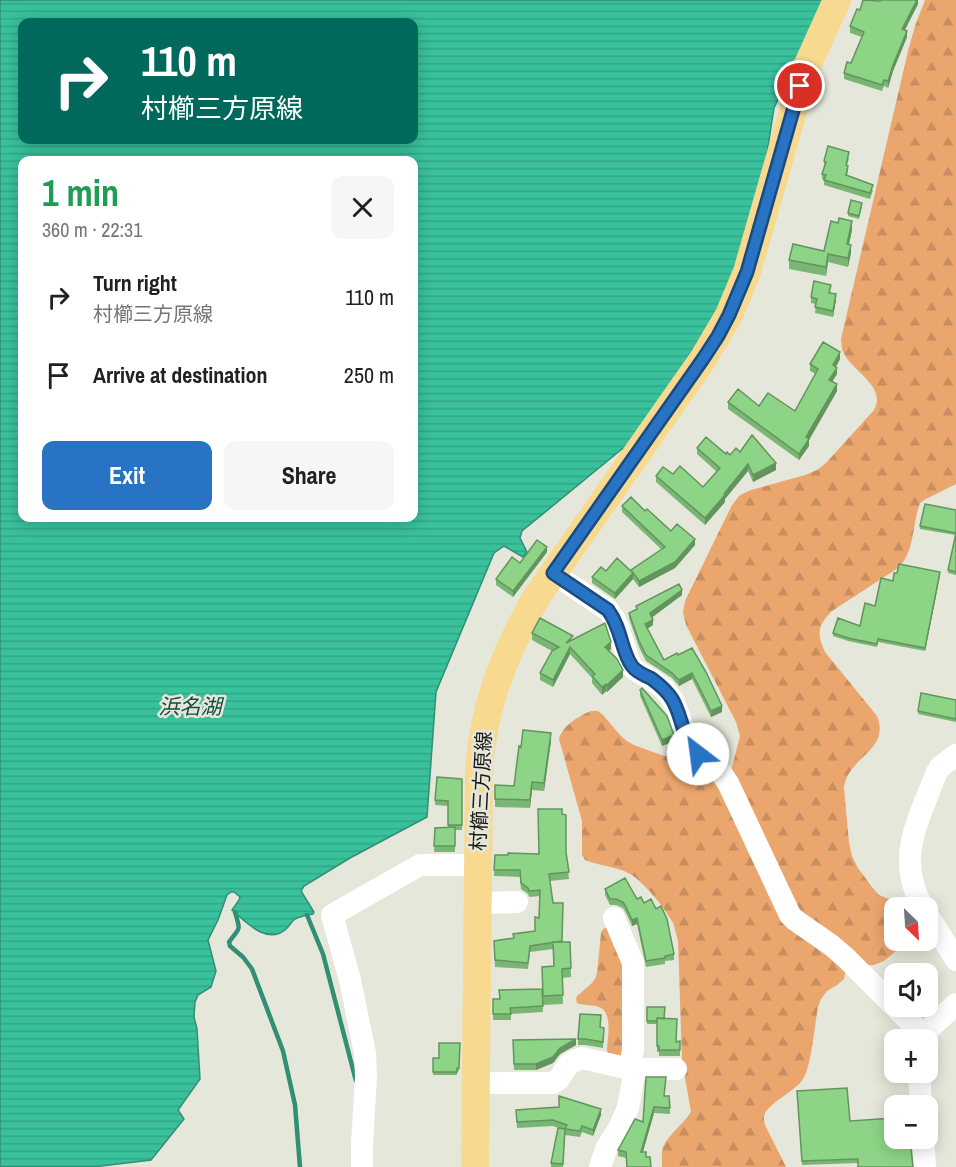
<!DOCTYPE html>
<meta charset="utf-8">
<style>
body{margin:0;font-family:"Archivo Narrow","Noto Sans JP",sans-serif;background:#f6f6f6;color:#202124;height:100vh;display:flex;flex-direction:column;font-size:22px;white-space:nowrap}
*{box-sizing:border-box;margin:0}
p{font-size:20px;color:#757577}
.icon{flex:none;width:33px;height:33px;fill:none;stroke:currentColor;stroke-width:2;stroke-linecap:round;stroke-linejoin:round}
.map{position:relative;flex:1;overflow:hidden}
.drawer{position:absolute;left:18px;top:156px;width:400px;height:366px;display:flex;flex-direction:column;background:#fff;border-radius:12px;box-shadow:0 3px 15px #0003}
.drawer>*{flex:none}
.banner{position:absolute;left:18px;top:18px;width:400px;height:126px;border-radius:12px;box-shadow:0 3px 15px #0003;background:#00695c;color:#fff;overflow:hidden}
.needle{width:39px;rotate:155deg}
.tools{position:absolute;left:884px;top:897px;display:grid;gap:12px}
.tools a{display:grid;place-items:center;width:54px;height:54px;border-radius:12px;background:#fff;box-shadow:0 3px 15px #0003;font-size:30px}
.pin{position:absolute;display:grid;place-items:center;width:51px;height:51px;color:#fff;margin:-26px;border:3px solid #fff;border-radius:50%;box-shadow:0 2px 6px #0007}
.me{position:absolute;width:66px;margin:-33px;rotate:330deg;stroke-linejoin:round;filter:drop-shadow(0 0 4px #0008)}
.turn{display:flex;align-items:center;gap:21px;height:126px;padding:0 24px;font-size:27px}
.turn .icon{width:78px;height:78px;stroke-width:2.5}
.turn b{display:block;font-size:42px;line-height:51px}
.round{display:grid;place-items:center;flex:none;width:63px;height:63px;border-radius:12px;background:#f6f6f6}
.summary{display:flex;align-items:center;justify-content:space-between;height:102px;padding:0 24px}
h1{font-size:36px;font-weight:700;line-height:45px;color:#1e9e55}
.button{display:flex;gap:12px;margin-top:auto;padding:12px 24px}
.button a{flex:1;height:69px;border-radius:12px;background:#2873c3;color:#fff;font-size:24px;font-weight:700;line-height:69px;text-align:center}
.button a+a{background:#f6f6f6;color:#202124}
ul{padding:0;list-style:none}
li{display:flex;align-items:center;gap:18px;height:78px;padding:0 24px}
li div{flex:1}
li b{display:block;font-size:22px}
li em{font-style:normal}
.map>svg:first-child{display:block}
.forest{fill:url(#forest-firs)}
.water{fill:url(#water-rules);stroke:#308f74;stroke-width:1.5;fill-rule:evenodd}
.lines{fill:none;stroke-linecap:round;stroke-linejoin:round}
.stream{stroke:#308f74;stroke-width:4.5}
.minor{stroke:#fff;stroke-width:22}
.major{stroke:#f7da90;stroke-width:28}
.wall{fill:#79b674}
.shaded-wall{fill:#63945e}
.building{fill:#8dd487;stroke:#63945e;stroke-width:1.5}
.route-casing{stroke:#1a4b7f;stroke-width:15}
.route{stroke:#2873c3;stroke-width:10}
.labels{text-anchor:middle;stroke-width:5;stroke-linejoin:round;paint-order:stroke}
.street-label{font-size:20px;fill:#1a1b16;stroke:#e5e7da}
.water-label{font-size:21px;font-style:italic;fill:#144b3b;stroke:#e5e7da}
</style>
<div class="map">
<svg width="956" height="1167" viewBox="0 0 956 1167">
<defs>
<pattern id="forest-firs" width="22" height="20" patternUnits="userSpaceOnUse" patternTransform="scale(1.5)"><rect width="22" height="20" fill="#eba66e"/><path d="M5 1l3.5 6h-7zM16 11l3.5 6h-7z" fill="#c98e5f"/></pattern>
<pattern id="water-rules" width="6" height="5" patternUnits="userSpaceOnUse" patternTransform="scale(1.5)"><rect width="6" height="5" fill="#39c19c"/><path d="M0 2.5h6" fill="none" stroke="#32a586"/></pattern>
</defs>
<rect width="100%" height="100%" fill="#e5e7da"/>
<!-- forest -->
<path class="forest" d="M925,0H956V484L926,499L920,503C912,524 915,552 898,568L832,611C818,625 816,633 825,652L877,716C891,751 847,757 844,788L849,843L852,856L858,868L872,887L879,895L896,902L905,907L894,908V940L908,941L884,961L874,965H864L804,920L731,771L740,736L736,722L686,625L683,612L685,601L732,505L740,495L751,490L805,475L817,470L826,463L874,410C888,385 848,370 842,349C842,348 841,339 841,339L908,51L915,26Z
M591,711H598L603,715L620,735L627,741L634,745L664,756L684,754L713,771L782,911L846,969L844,979L837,985L827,991L821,999L818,1007C815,1023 811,1068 803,1079C794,1092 771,1102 765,1113C763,1118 764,1122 766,1127L786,1167H662C662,1161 661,1153 663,1147C669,1134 683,1124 691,1112L682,1061L678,941C676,935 675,928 673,923C666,909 643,881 630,874C616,866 599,866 585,860L582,855V821L559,739C563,725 579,716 591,711Z
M607,927L626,957L624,1057L608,1053L607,1051C607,1039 613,1015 601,1008C594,1004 584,1006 577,1003L576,999L577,996L591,984L595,979L597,973L601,933L603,929Z"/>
<!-- water -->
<path class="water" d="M0,0H825L774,108L765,166L736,268L719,310L626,450L622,449L522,531L520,538L527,552L523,557L504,546L494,553L436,692L427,817L350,858L304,886L301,891L314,912L313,914C307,915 300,916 295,919C291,922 289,927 285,930C266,945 245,921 232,910L239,900L240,897L234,892H231L227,895L218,920L208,940L216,971L211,987L198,995L195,1002L194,1017L197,1029L200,1079L178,1110L184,1119L151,1160L93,1167H0ZM22,22H414V140H22ZM22,160H414V518H22Z"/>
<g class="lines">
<!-- stream -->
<path class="stream" d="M235,912C241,932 240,927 229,942L230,946L243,957L252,969L283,1051L295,1105L300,1167
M307,915L323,954L356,1081"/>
<!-- minor -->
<path class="minor" d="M553,573L608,610L614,618L618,627L630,664L635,670L652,680L664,689L673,700L691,748L717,767L728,783L790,915L795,920L831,945L845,957L922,1034
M478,903L517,902
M923,908C895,858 918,822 936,774L940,767L956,755
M927,914L956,960
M614,918L633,963V1049L630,1069
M917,1040L956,1004
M919,1072L921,1106
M476,1083H553L559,1079L568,1065L572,1062L582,1058L630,1069H676
M923,1138L925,1167
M362,1167V1144L366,1077L365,1053L350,980L332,915L420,865H478
M600,1167L607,1147L619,1128L628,1108L635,1069"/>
<!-- major -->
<path class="major" d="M475,1167L479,776C481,711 504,654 536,598L703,359L729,315L747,272L804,73L837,0"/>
</g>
<!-- wall -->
<path class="wall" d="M918,0V4L905,30L907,37L893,71L888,88L884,86L882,91L844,79V73L851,63L862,37L850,33V26L860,10L880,1Z
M849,158L847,166L848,171L847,175L873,190L870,199L824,185V180L822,179V174L824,167V161Z
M862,206L859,219L848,216V213Z
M852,230L849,244L851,253L848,267L828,262L826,276L789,269V260L824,251Z
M831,291L830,293L836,300L833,317L815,313L816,304L811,303V297Z
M840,359L836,367L837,374L832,382L837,391L809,440V446L799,460L728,409V402L795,411L816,374L810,371V364Z
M697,448L730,455L740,452L776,470L753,482L748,471L725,499V502L705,525L656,482V476L673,474L703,487L717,472L697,454Z
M622,506L645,511L671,531L695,545L675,568L639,587L633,579L615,599L592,583V577L606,571H631L662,550L622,512Z
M956,510V575L948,573L955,535L920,529V526Z
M547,552L513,597L496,585V579L520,563Z
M940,575L925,651L878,642L877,647L848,641L833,636V633L860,626L893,581Z
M682,595L652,617L653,625L647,629L664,660L677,653L722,712L711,717L692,679L679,686L672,678L646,661L639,647L629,618V613L636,609V606Z
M532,633L573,640L611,649L609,651L623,677L607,692L606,691L602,695L592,683V678L570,654L553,687L540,680V673L552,651L532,640Z
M640,690L674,741L662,746L640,696Z
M956,700V722L918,714V711Z
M551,741L544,791L532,790L530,808L495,807V785L514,786L521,747Z
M462,779V830H455V852H434L435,828L448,827V806L435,805V800Z
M566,852L569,879L550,881L553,903L562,942H570L571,977L562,978L563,1004L543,1005L542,967L554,966L553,949L530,952L528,969L495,967L494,941L513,938L535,931L539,918L540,896L529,897L528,894L521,889L520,877L494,876L495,855H508Z
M605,889L637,899L674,954V960L665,961V964L646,967L637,924L632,926L626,913L623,908L616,905H610L605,895Z
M542,989L543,1012L511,1014V1020H493V999H499V990Z
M647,1007L664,1019L676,1042L680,1041V1056H659V1052H657V1024H647Z
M600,1027L604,1028L603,1048L585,1045H578V1039Z
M513,1040L576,1045L560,1054L553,1063L536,1070H514Z
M460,1043L459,1071H457V1075H433V1058H439Z
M646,1077L665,1096L670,1108V1114L654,1113L643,1152L626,1158L618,1156V1150L643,1122Z
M797,1091L850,1121L912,1164L858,1163L802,1165Z
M516,1110L601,1115L593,1136L582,1132L580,1137L565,1135V1130L563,1167H551V1163L561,1129L553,1126L517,1128Z"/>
<!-- shaded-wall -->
<path class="shaded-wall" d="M917,0H918V4L902,35V29Z
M907,31V37L893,71L888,88V81L893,65Z
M852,221V230L847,253V244Z
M851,245V253L848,267V258Z
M828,254V262L826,276V267Z
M836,294V300L833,317V311Z
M840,352V359L833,372V365Z
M837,368V374L829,386V380Z
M837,384V391L809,440V446L799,460V454L806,437Z
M776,463V470L753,482V475Z
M748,464V471L725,499V502L705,525V518Z
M695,539V545L675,568L639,587V581Z
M547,547V552L513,597V591Z
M940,572V575L925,651V648Z
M633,573V579L615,599V593Z
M682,590V595L650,619V613Z
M653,620V625L645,630V624Z
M611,642V649L605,654V647Z
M570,647V654L553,687V680Z
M623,670V677L607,692V685Z
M692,673V679L679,686V680Z
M606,684V691L602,695V687Z
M722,706V712L711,717V711Z
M551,733V741L544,791V783Z
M674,735V741L662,746V740Z
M532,782V790L530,808V800Z
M637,918V924L632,926V920Z
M576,1039V1045L560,1054L553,1063L536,1070V1064Z
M654,1107V1113L641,1158V1152Z
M601,1109V1115L593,1136V1130Z"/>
<!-- building -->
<path class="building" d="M863,0L880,1L881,0H917L902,29L907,31L893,65L888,81L884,80L882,85L844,73L847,62L851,63L864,32L850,26L857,9L860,10Z
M828,146L849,152L846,165L848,166L846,175L873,185L870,193L824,180L826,175L822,174L826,162L824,161Z
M851,200L862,203L859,216L848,213Z
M839,218L852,221L847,244L851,245L848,258L828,254L826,267L789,260L793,244L824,251L831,221L838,223Z
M814,281L831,285L829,293L836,294L833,311L815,307L817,299L811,297Z
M823,342L840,352L833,365L837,368L829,380L837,384L806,437L809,439L799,454L728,402L738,389L759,406L768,393L795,411L818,369L810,364Z
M752,435L776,463L753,475L748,464L724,494L725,495L705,518L656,476L663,467L673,474L680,466L703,487L720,468L697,448L706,437L726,454L727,452L730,455L736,448L740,452Z
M631,497L645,511L647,509L671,531L677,524L695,539L675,562L639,581L631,570L665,547L622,506Z
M925,504L956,510V533L920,526Z
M956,533V572L948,570Z
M537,540L547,547L513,591L496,579L512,557L520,563Z
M617,558L633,573L615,593L592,577L601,567L606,571Z
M899,564L940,572L925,648L878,639L877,644L848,638L833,633L838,618L860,626L865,603L875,606L881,578L893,581L894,573H897Z
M679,584L682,590L650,613L653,620L645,624L664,660L677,653L678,655L692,648L706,672L722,706L711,711L692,673L679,680L672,673L646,655L639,641L629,613L637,609L636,606Z
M540,618L573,636L566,643L605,623L611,642L605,647L617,659L623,670L607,685L606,684L602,687L592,676L595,674L570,647L553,680L540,673L552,651L559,647L532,633Z
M642,688L667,716L674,735L662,740L640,690Z
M921,693L956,700V719L918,711Z
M523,730L551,733L544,783L532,782L530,800L495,799V785L514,786L519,746L521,747Z
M437,777L462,779V825H448V801L435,800Z
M538,809H562V814L566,815V852L569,872L549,874L553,903H563L562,941L530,946L528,963L495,960L494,941L514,938L513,934L535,931V917L539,918L540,890L529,891L528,888L521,883L520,870H494L495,855H508V853L539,854Z
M455,827V846H434L435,828Z
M625,878L637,899L641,897L644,903L651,899L656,909L661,906L667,919L674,954L665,956V958L646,961L637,918L632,920L626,907L623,902L616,899H610L605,889Z
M553,942H570L571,968L562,969L563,995L543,996L542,967L554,966Z
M542,989L543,1006L510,1008L511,1014H493V999H500L499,990Z
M647,1007H665L664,1019L657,1018V1021H647Z
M580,1014L601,1015L600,1027L604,1028L603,1042L585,1039H578Z
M657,1018L677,1019L676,1042L680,1041V1050H659V1046H657Z
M576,1039L560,1048L553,1057L536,1064H514L513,1040Z
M439,1043H460L459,1068H457V1072H433V1058H439Z
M646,1077H666L664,1096H669L670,1108L654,1107L641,1152H646V1157H650L651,1167H627L626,1152L618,1150L635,1119L643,1122Z
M847,1088L850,1121L894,1118V1138H910L913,1167H858V1159L802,1161L797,1091Z
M559,1096L601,1109L593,1130L582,1126L580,1131L565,1129L567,1125L553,1120L517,1122L516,1110L559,1107Z
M558,1128L565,1129L563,1164L551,1163Z"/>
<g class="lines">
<!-- route casing -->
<g class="route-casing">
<path id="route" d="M698,754C682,740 683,717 672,699C667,691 660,685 652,679C645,675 637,673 632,666C621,651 622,629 608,610L553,573L703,359L718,336L729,315L747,272L800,86"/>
</g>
<!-- route -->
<use href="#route" class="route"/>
</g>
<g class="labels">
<!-- street labels -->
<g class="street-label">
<text transform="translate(481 791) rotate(-87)" y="7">村櫛三方原線</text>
</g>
<!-- water labels -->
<g class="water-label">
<text x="190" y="714">浜名湖</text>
</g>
</g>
</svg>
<div class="tools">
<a><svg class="needle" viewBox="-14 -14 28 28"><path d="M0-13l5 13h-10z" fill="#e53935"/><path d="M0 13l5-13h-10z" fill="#757577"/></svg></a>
<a><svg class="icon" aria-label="sound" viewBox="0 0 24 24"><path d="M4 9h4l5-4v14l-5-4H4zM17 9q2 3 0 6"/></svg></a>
<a>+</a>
<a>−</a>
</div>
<div class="pin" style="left:800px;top:86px;background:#d93025"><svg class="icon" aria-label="arrive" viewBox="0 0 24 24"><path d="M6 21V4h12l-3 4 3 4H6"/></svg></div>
<svg class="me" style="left:698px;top:754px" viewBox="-20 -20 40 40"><circle r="19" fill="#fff"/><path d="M0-13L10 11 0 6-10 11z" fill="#2873c3"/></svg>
<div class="banner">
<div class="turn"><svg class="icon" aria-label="right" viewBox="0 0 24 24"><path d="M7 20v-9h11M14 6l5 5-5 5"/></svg><div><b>110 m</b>村櫛三方原線</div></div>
</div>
<section class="drawer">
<div class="summary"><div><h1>1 min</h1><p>360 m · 22:31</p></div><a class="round"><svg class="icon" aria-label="close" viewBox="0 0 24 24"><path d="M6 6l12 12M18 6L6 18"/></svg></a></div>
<ul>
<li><svg class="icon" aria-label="right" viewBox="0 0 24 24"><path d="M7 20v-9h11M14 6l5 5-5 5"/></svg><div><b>Turn right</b><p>村櫛三方原線</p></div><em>110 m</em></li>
<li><svg class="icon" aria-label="arrive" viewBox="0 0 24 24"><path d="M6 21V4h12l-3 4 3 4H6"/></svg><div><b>Arrive at destination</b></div><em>250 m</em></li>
</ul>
<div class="button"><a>Exit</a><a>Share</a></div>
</section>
</div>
